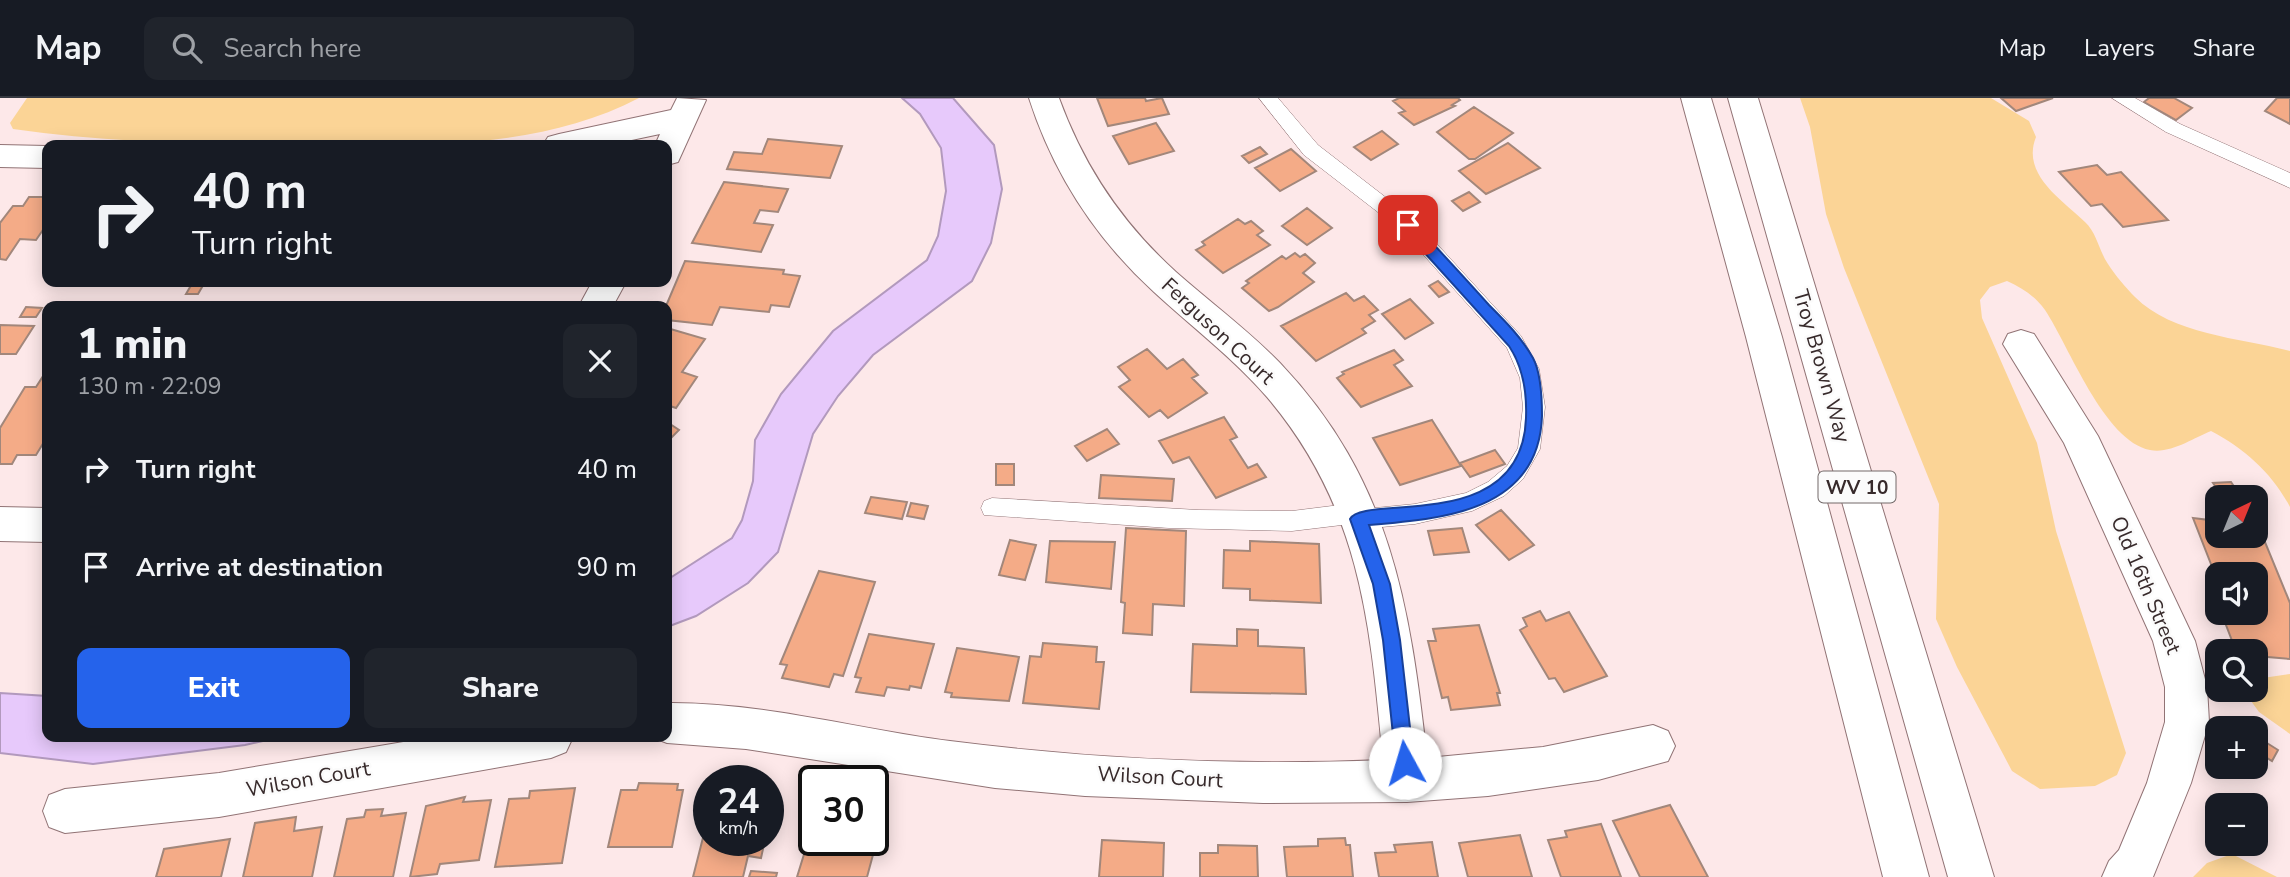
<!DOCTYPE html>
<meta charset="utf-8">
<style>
body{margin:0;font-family:"Nunito Sans",sans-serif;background:#20242c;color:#f1f3f6;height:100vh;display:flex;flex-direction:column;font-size:26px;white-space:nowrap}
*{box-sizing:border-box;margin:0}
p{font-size:23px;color:#9ea1a6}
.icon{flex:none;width:38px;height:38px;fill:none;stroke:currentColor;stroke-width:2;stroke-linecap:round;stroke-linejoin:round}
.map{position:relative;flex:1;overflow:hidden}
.sheet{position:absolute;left:42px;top:203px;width:630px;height:441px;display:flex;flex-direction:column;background:#171b24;border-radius:14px;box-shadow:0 4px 18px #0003}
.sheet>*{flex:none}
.guide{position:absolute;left:42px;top:42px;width:630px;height:147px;border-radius:14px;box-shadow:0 4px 18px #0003;background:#171b24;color:#f1f3f6;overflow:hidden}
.needle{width:46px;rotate:43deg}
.buttons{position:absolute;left:2205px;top:387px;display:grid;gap:14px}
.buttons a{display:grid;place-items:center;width:63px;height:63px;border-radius:14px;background:#171b24;box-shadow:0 4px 18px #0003;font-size:35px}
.speed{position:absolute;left:693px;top:667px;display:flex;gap:14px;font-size:35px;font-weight:700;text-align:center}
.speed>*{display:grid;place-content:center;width:91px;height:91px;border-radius:50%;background:#171b24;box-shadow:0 4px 18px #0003;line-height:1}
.speed small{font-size:18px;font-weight:400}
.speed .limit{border:4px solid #111;border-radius:10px;background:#fff;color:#111}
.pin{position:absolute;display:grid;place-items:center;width:60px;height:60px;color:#fff;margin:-30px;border-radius:14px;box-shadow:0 4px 10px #0006}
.me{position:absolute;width:77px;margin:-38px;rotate:354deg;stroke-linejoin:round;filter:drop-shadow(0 0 5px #0008)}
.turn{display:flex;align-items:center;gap:24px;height:147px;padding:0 35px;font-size:32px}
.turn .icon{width:91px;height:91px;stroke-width:2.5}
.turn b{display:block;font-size:49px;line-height:60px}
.round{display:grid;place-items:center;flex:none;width:74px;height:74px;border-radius:14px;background:#20242c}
.overview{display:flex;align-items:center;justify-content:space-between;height:119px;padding:0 35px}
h1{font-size:42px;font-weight:800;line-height:52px}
.primary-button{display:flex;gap:14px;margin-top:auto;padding:14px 35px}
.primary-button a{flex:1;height:80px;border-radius:14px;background:#2563eb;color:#fff;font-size:28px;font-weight:800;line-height:80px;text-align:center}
.primary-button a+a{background:#20242c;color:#f1f3f6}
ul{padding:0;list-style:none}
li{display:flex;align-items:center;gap:21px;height:98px;padding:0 35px}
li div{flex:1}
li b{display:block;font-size:26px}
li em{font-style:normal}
header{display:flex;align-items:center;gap:42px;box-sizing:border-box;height:98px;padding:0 35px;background:#171b24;border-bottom:2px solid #363941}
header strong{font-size:33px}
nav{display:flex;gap:38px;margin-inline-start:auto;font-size:24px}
.search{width:490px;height:63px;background:#20242c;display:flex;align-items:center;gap:18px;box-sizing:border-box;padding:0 24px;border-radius:14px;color:#9ea1a6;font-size:26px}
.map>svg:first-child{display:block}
.green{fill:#fbd496}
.water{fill:#e7c9fb;stroke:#b299bd;stroke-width:2}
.building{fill:#f4ab87;stroke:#a2877b;stroke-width:2}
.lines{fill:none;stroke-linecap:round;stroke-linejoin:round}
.lane-casing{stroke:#917375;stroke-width:1}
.street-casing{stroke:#917375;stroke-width:2}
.primary-casing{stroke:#917375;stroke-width:2}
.lane{fill:#fff;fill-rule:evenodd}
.street{fill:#fff;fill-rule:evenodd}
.primary{fill:#fff;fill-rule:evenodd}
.route{fill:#2563eb;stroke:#184099;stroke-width:2}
.labels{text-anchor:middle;stroke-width:5;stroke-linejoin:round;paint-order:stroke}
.shield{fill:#fbfbfb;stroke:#726969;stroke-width:2}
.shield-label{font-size:19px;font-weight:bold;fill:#372a2b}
.street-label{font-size:21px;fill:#372a2b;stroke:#fbfbfb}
</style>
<header>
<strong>Map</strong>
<div class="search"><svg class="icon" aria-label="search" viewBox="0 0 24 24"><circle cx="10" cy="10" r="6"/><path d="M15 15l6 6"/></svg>Search here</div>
<nav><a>Map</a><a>Layers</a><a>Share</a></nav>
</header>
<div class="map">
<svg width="2290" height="779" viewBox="0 0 2290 779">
<rect width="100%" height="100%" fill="#fde8e9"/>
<!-- green -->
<path class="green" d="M27,0H639C534,55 400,48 284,47C193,46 104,44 13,31L10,25Z
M1800,0H1991L2029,23L2036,39C2021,76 2061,101 2085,124C2097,135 2099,153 2108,166C2115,177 2126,190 2135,199C2173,237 2241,240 2290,253V409C2272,375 2245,351 2211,333C2193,340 2171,356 2150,352C2104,343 2069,248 2045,212C2035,198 2022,190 2007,183L1990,189L1980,202L1982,220L2037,345L2056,433L2126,655L2117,677L2095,688L2040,691L2012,673L1957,569L1936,521L1939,406L1844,170L1826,116L1810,29Z
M2290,576V636L2259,614L2243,592H2256V581Z
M2232,756L2277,779H2193L2207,765Z"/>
<!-- water -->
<path class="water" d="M902,0H953L994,47L1002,91L991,145L972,183L873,257L838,298L813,336L778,454L748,485L696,518L667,529V482L732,440L742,422L753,383L755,342L781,296L833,233L927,162L938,138L946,93L941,50L920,16Z
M0,595L47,598V639H281L245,647L93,666L0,655Z"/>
<!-- building -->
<path class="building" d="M1097,0H1145L1146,3L1162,0L1169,16L1108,28Z
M1399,0H1458L1460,2L1452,7L1455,8L1414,27L1399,15L1405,13L1393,3Z
M2001,0H2053L2016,13Z
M2149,0H2174L2192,10L2176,22L2144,4Z
M2277,0H2290V26L2265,13Z
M1474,9L1513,35L1475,61H1469L1437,34Z
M1156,25L1174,53L1129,66L1113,38Z
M1382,33L1398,46L1371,62L1354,49Z
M768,41L842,48L830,80L727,71L734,54L762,56Z
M1508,45L1540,70L1486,96L1459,73Z
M1260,49L1267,56L1249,65L1242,58Z
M1291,51L1316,73L1280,93L1255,70Z
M2097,67L2107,77L2121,74L2168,122L2123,129L2102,106L2091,108L2059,74Z
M724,84L788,91L778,114L760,112L754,125L773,127L761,154L692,145Z
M1469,94L1480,104L1463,113L1452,103Z
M29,99H47V126L36,142L20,141L6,162L0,161V125L13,108H23Z
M1307,110L1332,130L1307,147L1282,128Z
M1238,121L1245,126L1251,123L1263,133L1257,137L1270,147L1223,175L1196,152L1205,147L1202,144Z
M1295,155L1300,159L1305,156L1315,165L1303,175L1314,184L1278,209L1269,213L1242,190L1249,185L1246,183L1282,158L1286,161Z
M685,163L784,172L783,176L800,178L789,209L771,207L769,214L720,209L712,227L667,222L666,208Z
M1438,183L1449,194L1439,199L1429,188Z
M193,184H205L198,196H186Z
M1346,195L1354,203L1364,198L1378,212L1369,217L1375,223L1362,231L1366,235L1316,263L1281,228Z
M1410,201L1433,225L1405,241L1382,216Z
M26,209L42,210L36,219H20Z
M0,227L34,228L16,256H0Z
M667,230L705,241L682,274L697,279L676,310L667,307Z
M1147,251L1167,271L1183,261L1198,277L1192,280L1207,295L1168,320L1160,312L1149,319L1119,289L1130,282L1118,269Z
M1394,252L1403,262L1394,267L1412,288L1361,309L1337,280L1344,276L1342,274Z
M47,272V339L36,357H17L12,366H0V330L25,289H36Z
M1224,319L1237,339L1230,342L1248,370L1257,366L1266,379L1216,400L1189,359L1173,365L1159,343Z
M1432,322L1461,368L1400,387L1373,340Z
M667,324L679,332L667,344Z
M1107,331L1119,346L1087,363L1075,348Z
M1495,352L1505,366L1470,379L1460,365Z
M996,366H1014V387H996Z
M1101,377L1174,381L1172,403L1099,400Z
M2231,384L2241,399H2222L2213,385Z
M871,399L907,404L902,421L865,415Z
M911,405L928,408L924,421L907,418Z
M1501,412L1534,447L1509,462L1476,427Z
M2193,420L2217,423V438H2256L2258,427L2290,505V561L2256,558V553H2236L2221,514H2256V476H2217V504L2208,479H2216Z
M1126,430L1186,433L1184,508L1153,506L1152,537L1123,535L1125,505L1121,504Z
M1462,430L1469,454L1434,457L1428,433Z
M1010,442L1036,447L1025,482L999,477Z
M1050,443L1115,444L1111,491L1046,484Z
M1250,443L1319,446L1321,505L1250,502V491L1223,490L1224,452L1250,453Z
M819,473L875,484L843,578L834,576L829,589L782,580L787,567L780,566Z
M1540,513L1546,523L1569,514L1607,578L1564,594L1555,580L1549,581L1520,532L1527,528L1523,520Z
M1479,527L1500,595H1497L1500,607L1451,612L1448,599L1442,600L1428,543H1436L1433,531Z
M1237,531L1258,532V548L1304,550L1306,596L1191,594L1193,546L1237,548Z
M869,536L934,546L921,590L910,588L909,592L887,589L884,598L856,594L861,580L855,579Z
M1043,545L1097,549L1096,564H1104L1099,611L1023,605L1030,558L1041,559Z
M957,550L1019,559L1009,603L951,599L952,595L945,594Z
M2259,640L2278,652L2272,663L2256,653Z
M639,685L678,686L677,692H683L672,749H608L621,692H637Z
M575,690L562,765L495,769L509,701L529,700L530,693Z
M768,691L773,692L771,701H776L768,731Z
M465,699L463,704L491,702L479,762L440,766L437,776L410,779L426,708Z
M1670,707L1708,779H1640L1613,723Z
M383,711L381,718L406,715L393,779H334L347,721L364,719L366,712Z
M873,715L884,716L867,779H797L814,724V742H873Z
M709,716V742H765L761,760L748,758L743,779H693Z
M296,719L294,733L322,729L312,779H243L255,725Z
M1601,726L1621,779H1561L1548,742L1567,739L1565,733Z
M1520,737L1532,779H1468L1459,745Z
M1345,740L1346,747H1350L1353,779H1287L1284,749L1318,748V741Z
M230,741L221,779H156L164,751Z
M1102,742L1164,745L1163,779H1099Z
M1432,744L1438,779H1379L1375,755L1396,754L1394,747Z
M1218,747L1257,748L1258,779H1200V755H1218Z
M751,773L777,775L776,779H749Z"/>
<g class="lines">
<!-- lane casing -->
<g class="lane-casing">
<path id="lane" d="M1259,0H1278L1318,47L1415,122L1521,238L1539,271L1545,309L1540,351L1523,381L1504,398L1472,413L1415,426L1359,431L1350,426L1292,433L1169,430L984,417L981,410L984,403L992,400L1198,412L1292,413L1356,405L1365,411L1415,406L1466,395L1488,384L1507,368L1518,350L1523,309L1520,280L1507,250L1401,132L1304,57Z
M2112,0H2135L2180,26L2290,75V90L2166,34Z"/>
</g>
<!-- street casing -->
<g class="street-casing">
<path id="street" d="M677,0L706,2L678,64L667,67V47H655L660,36L608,47H543L548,39L559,36L671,12Z
M1029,0H1059C1084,69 1122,125 1176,174C1211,205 1248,232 1280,265C1391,382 1410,507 1427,660L1543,649L1653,627L1668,633L1675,648L1668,663L1598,682L1488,698L1407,704L1263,705L1085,698L995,690L746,651L667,645L652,639H667V605C762,604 856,631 950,643C1090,661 1241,668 1383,662C1370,524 1361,410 1267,299C1233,260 1192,229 1154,194C1096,141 1053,75 1029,0Z
M0,47L47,48V70L0,69Z
M592,184H626L613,208H579Z
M2021,232L2034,236L2098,338L2195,543L2207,589L2209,624L2191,685L2153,779H2102L2109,763L2119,752L2147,685L2165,624V589L2153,543L2064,345L2003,246L2008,236Z
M0,409L47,410V444L0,443Z
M433,639H573L566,654L551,660L219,719L65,735L49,729L43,713L49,697L65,691L219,675Z"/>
</g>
<!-- primary casing -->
<g class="primary-casing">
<path id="primary" d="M1681,0H1711L1782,239L1929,779H1883L1746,239Z
M1728,0H1758L1994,779H1948Z"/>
</g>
<!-- lane -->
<use href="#lane" class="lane"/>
<!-- street -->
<use href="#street" class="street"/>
<!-- primary -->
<use href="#primary" class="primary"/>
</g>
<!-- route -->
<path class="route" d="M1408,122L1413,124C1438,151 1464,179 1489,207C1505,223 1522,240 1533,260C1541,275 1542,301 1542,318C1539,413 1444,421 1369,427L1390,486L1400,542L1414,665L1412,671L1405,674L1399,671L1396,665L1383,542L1373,486L1350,421C1363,395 1522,438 1526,320C1527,294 1523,269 1509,248L1403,131L1401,127Z"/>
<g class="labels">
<!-- shield labels -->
<rect class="shield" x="1818.5" y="373.5" width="77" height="31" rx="5"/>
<g class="shield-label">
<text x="1857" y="396">WV 10</text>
</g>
<!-- street labels -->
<g class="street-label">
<text transform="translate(1218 233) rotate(43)" y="7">Ferguson Court</text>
<text transform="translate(1822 268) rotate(74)" y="7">Troy Brown Way</text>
<text transform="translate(2146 487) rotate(67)" y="7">Old 16th Street</text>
<text transform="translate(1160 679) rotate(3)" y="7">Wilson Court</text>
<text transform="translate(308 681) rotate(-10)" y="7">Wilson Court</text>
</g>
</g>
</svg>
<div class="buttons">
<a><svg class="needle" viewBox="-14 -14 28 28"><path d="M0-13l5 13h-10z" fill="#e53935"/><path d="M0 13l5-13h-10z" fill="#9ea1a6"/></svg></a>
<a><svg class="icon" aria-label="sound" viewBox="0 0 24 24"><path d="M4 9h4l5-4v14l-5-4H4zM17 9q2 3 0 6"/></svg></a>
<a><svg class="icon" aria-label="search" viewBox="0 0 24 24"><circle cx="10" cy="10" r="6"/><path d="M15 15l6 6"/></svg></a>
<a>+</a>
<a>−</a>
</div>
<div class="speed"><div>24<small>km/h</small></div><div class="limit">30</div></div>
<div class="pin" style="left:1408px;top:127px;background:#d93025"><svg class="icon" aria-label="arrive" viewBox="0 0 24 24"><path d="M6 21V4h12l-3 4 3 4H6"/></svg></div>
<svg class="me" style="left:1405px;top:665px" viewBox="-20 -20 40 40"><circle r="19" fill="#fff"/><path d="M0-13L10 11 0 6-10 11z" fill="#2563eb"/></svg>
<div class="guide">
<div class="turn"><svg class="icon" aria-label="right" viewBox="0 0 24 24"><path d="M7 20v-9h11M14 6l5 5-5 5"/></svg><div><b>40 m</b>Turn right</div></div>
</div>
<section class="sheet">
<div class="overview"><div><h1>1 min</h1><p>130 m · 22:09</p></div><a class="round"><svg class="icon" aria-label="close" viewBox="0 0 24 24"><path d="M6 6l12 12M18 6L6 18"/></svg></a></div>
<ul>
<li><svg class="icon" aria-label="right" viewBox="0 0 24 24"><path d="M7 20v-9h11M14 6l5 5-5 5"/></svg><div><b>Turn right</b></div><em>40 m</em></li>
<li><svg class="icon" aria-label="arrive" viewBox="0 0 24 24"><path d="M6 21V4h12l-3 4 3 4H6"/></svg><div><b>Arrive at destination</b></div><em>90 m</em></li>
</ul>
<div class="primary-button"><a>Exit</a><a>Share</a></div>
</section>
</div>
